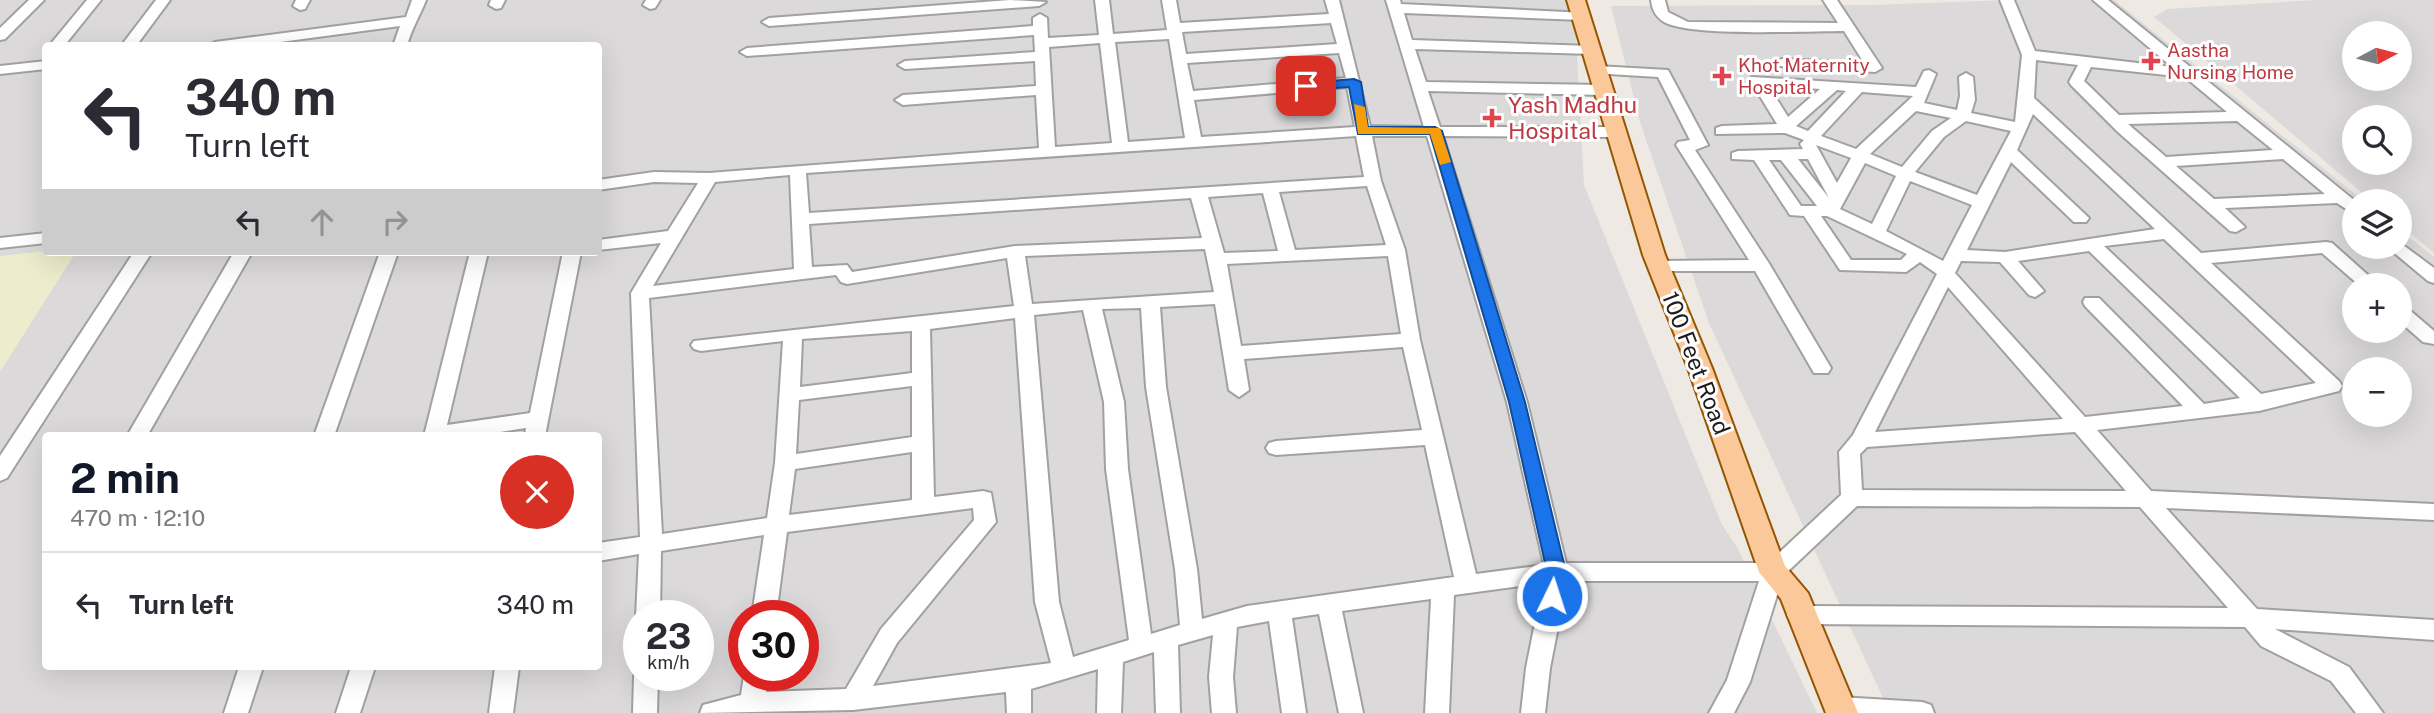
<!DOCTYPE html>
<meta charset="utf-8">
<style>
body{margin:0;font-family:"Public Sans",sans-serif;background:#f7f7f7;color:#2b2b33;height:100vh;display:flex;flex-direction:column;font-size:26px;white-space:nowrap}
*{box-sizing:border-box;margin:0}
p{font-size:23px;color:#7c7c81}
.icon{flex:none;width:38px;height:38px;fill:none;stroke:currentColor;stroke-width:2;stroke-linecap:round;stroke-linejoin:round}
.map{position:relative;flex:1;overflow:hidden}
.side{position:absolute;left:42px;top:432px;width:560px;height:238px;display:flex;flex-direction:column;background:#fff;border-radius:7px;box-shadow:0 7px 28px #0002}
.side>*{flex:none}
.top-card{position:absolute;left:42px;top:42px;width:560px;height:214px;border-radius:7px;box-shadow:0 7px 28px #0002;background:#fff;color:#2b2b33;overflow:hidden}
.needle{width:46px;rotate:83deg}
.buttons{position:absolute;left:2342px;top:21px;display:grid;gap:14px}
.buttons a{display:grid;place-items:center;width:70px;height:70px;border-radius:50%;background:#fff;box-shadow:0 7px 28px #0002;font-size:35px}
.speed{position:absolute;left:623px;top:600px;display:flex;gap:14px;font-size:35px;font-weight:700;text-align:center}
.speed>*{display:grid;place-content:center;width:91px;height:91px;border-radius:50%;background:#fff;box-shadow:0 7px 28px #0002;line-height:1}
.speed small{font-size:18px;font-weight:400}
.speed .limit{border:10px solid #d22;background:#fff;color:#111}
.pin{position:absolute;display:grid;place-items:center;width:60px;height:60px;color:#fff;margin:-30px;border-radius:14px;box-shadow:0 4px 10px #0006}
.me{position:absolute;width:77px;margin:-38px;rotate:4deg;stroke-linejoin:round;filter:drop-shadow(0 0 5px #0008)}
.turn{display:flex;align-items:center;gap:24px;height:147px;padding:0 28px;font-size:32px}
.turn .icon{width:91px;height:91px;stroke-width:2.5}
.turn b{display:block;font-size:49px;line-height:60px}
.lanes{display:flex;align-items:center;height:66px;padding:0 28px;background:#0003;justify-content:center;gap:35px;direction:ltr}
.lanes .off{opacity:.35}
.round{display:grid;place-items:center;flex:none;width:74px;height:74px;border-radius:37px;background:#f7f7f7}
.head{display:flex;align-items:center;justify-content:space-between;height:119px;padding:0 28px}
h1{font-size:42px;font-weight:700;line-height:52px;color:#111827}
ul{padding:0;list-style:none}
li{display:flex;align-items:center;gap:21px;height:105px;padding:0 28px;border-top:2px solid #e1e1e2}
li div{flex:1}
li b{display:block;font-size:26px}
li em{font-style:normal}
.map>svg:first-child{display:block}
.residential{fill:#dbd9da;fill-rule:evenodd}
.farmland{fill:#edeccd}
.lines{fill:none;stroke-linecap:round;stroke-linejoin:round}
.minor-casing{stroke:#a1a1a1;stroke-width:4}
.major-casing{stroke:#945601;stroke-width:4}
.minor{fill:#fff;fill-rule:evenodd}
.major{fill:#fbc89a;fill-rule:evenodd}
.route{fill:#1a73e8;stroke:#114b97;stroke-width:2}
.slow{fill:#f59e0b}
.health-dot{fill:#e0444e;stroke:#fff;stroke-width:2.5}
.labels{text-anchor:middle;stroke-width:6;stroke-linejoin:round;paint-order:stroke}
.far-health-label{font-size:19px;fill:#be3a42;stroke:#fff;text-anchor:start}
.health-label{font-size:23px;fill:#be3a42;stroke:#fff;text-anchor:start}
.street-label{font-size:23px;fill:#1d1d1d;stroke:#fff}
</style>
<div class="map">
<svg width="2434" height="713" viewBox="0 0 2434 713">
<rect width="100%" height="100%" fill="#eee9e2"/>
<!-- residential -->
<path class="residential" d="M0,0H1574L1584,185L1722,525L1737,547L1817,713H0ZM46,46H598V252H46ZM46,436H598V667H46ZM639,616H698V676H639ZM744,616H803V676H744Z
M2010,0H2114L2364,201H2354V247H2399V229L2434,257V713H1890L1709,323L1640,122L1611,6L1872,5ZM2354,285H2399V331H2354ZM2354,369H2399V415H2354Z
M2317,0H2434V253L2399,224V201H2372L2154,17L2168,9ZM2354,33H2399V79H2354ZM2354,117H2399V163H2354Z"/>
<!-- farmland -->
<path class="farmland" d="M45,251L76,252L0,372V256Z"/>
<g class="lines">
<!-- minor casing -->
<g class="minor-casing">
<path id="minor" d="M29,0H44L5,39L0,40V28Z
M87,0H101L64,46H49Z
M156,0H170L136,46H121Z
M296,0H310L305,9L300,10L293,6Z
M412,0H426C420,16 411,29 407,46H393L400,26L251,46H208L215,42L406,17Z
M491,0H505L501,8L496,9L489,5Z
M646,0H660L655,8L650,9L643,5Z
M1010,0L1046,2L1039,6L769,26L762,22L769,18Z
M1095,0H1109L1113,34L1167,30L1162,0H1176L1180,23L1329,14L1325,0H1339L1370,126L1424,127L1386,0H1400L1401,4L1586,13V19L1581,20L1404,13L1412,40L1592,46L1599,50L1592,54L1415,49L1426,82L1603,85L1611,90L1603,95L1428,91L1440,127H1616L1624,132L1616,137L1443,136L1527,402L1566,563H1768L1841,495L1839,452L1853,435L1937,274L1920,262L1906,272L1840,270L1804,216L1790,215L1754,160L1732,159V153L1738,151L1803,149L1800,144L1804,140L1785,133L1716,134V128L1722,126L1777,124L1750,80L1752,77L1916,87L1924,71L1929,70L1936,74L1924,103L1957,110L1960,96L1959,77L1966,73L1973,77L1975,100L1971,113L2015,122L2022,55L2000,0H2014L2035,51L2172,67L2093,0H2108L2355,201L2354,214L2337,203L2225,208L2245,227L2236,232L2230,231L2118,132L2071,85L2069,82L2078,65L2036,60L2034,98L2201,253L2326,242L2332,243L2379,285H2359L2322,253L2211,263L2339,381L2342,386L2339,391L2259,411L2097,430L2151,491L2434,504V520L2166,508L2257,609L2434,620V640L2275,629L2349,667L2383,713H2356L2331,681L2261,646L2245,627L1799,624L1791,622L1787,615L1791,608L1799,606L2228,608L2140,507L1857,506L1783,576L1750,682L1734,713H1709L1727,680L1759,581H1567L1550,668L1545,713H1521L1526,668L1543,583L1454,595L1449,713H1425L1431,599L1342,611L1363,713H1339L1319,614L1292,618L1306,713H1282L1269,621L1237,627L1233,677L1236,713H1212L1209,677L1213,635L1178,645L1180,713H1156L1154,652L1123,662L1121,713H1097L1098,669L1031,689V713H1007L1006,692L853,710L700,713L703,705L741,695L744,676H768L766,692L846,689L881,629L974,520L973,508L787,532L776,616H752L764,535L661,551L660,616H639V621L636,616L639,554L598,561V543L640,537L631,293L661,243L598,250V240L668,231L698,183L654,182L598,190V180L654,172L709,173L1039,148L1036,95L903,105L895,100L903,95L1036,86L1035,61L905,69L898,65L905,61L1035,52L1034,35L747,56L740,52L747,48L1033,26V18L1040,14L1047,18L1048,38L1099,35ZM1331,23L1337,44L1186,54L1182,32ZM1169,39L1185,138L1128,142L1115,42ZM1100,43L1112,143L1055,147L1049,47ZM1339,53L1346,78L1193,91L1187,63ZM2091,67L2185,77L2227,112L2119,115L2084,81ZM1768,85L1820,89L1788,117ZM1347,87L1355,127L1201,137L1194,100ZM1837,90L1846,91L1808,131L1796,126ZM1862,92L1913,96L1856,149L1821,136ZM1916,111L1951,118L1932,131L1902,167L1870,154ZM2033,114L2155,229L2005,252L1967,250L2011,162L2074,222H2086L2089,218L2017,150ZM1966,121L2011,131L1977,195L1915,172L1944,137ZM2237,121L2273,150L2166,157L2128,124ZM1356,136L1364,177L809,213L806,173ZM1372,136H1427L1507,402L1544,565L1476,574L1420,340L1405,250L1381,181ZM1816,145L1851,158L1837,183ZM1798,159H1808L1829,198ZM2283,159L2325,194L2214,199L2176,166ZM1769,160H1781L1817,206H1801ZM1865,163L1896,176L1872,224L1840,209ZM790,175L794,269L653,286L715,182ZM1910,181L1972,205L1943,261L1886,231ZM1367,186L1386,245L1295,250L1279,192ZM1263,193L1278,251L1224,253L1208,197ZM1191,198L1202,238L1015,246L852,272L847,265L812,267L809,224ZM1821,216H1827L1907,254L1901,260H1851ZM2164,239L2316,383L2261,394L2104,246ZM1205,249L1214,292L1032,304L1025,256ZM2089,251L2240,398L2204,404L2099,298H2085L2083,302L2085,306L2183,406L2085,417L1955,273L1961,261L2000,262L2029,295L2035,297L2044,291L2018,261ZM1388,256L1401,334L1241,346L1227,264ZM1007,258L1014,306L694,341L691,345L694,349L701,351L783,341L775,463L767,518L662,534L649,298L836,275L841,282L847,284ZM1948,287L2063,419L1875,432ZM1215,304L1229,390L1239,397L1249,390L1244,359L1403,347L1422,430L1276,441L1269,443L1266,448L1269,453L1276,455L1425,445L1454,577L1247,606L1202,619L1197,569L1166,387L1160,307ZM1141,308L1146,387L1175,569L1180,625L1151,634L1128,469L1124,402L1102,309ZM1083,310L1104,402L1106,469L1129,640L1073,657L1059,602L1034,315ZM1015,318L1035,602L1051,663L873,686L897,643L996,522L991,493L983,491L934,497L930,329ZM912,331V373L800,387L802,339ZM912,386V437L796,454L799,400ZM2075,432L2126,491L1862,490L1860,454L1867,447ZM912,452V500L789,515L795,469Z
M1651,0H1665L1668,12L1688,22L1838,23L1823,0H1837L1882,68L1875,72L1777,66L1775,63L1782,59L1864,63L1844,31C1808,31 1690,37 1664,22C1656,17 1652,10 1651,0Z
M46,61V69L0,74V66Z
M1597,66L1668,70L1708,145L1695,150L1770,265L1831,368L1828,373H1814L1755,271H1653L1650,267L1653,263L1659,261L1749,260L1676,145L1678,142L1690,140L1658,77L1592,73V67Z
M46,233V243L0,248V238Z
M2399,242L2434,268V283L2428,281L2392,251L2389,247H2399Z
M134,252H152L7,478L0,481V456Z
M234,252H252L147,436H127Z
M380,252H398L334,436H314Z
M470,252H488L447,425L530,413L563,252H581L545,436H525L526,428L473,436H424Z
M2399,305L2406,307L2434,331V344L2423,342L2399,321Z
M239,667H263L248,713H224Z
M351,667H375L360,713H336Z
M495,667H519L513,713H489Z
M639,668V676H658L657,713H633L634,676Z
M1840,697L1922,702L1931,705L1934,713H1830L1828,708L1831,700Z"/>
</g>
<!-- major casing -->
<g class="major-casing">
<path id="major" d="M1567,0H1585L1665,255L1712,368L1785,566L1808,593L1858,713H1826L1781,599L1759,572L1688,368L1643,255Z"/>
</g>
<!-- minor -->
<use href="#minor" class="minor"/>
<!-- major -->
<use href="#major" class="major"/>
</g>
<!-- route -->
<path class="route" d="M1354,79L1361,82L1368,127H1435L1442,131L1525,402L1566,572L1559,601H1545L1542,596L1547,572L1509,402L1430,134H1358L1349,87L1306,90L1300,86L1306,83Z"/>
<!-- slow -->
<path class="slow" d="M1354,104L1365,107L1368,127L1440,128L1451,162L1440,165L1430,134H1358Z"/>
<!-- markers -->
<g class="health-dot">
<path d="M2147.5 50.5h7v7h7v7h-7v7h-7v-7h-7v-7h7z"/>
<path d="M1718.5 65.5h7v7h7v7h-7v7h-7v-7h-7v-7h7z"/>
<path d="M1488.5 107.5h7v7h7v7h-7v7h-7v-7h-7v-7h7z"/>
</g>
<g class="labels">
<!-- far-health labels -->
<g class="far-health-label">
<text x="2167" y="57">Aastha<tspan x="2167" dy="22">Nursing Home</tspan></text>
<text x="1738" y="72">Khot Maternity<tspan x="1738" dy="22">Hospital</tspan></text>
</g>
<!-- health labels -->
<g class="health-label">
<text x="1508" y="113">Yash Madhu<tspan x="1508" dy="26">Hospital</tspan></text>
</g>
<!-- street labels -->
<g class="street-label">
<text transform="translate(1696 363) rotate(69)" y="8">100 Feet Road</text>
</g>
</g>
</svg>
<div class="buttons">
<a><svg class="needle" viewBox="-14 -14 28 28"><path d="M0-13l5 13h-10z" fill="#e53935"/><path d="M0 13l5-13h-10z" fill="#7c7c81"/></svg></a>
<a><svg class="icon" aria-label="search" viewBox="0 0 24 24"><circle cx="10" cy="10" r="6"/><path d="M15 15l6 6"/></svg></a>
<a><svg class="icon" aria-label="layers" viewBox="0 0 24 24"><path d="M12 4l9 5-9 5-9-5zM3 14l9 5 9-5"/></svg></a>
<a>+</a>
<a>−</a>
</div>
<div class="speed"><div>23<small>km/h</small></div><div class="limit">30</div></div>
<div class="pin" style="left:1306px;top:86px;background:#d93025"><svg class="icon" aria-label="arrive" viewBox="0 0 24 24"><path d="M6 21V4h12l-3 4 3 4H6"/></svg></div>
<svg class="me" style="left:1552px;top:596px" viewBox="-20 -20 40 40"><circle r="17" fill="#1a73e8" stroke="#fff" stroke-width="3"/><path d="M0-11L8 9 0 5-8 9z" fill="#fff"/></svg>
<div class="top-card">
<div class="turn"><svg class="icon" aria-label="left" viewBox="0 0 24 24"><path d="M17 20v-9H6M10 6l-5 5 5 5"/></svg><div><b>340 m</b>Turn left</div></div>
<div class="lanes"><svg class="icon" aria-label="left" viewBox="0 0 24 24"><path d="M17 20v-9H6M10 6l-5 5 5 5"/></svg><svg class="icon off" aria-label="ahead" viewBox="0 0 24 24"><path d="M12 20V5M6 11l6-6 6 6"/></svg><svg class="icon off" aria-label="right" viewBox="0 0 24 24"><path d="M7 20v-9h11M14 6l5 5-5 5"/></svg></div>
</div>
<section class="side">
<div class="head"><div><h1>2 min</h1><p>470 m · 12:10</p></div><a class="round" style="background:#d93025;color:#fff"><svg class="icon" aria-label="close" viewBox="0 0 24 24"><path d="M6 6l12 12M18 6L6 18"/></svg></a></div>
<ul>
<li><svg class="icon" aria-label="left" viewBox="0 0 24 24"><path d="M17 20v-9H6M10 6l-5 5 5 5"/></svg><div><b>Turn left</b></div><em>340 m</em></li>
</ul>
</section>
</div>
